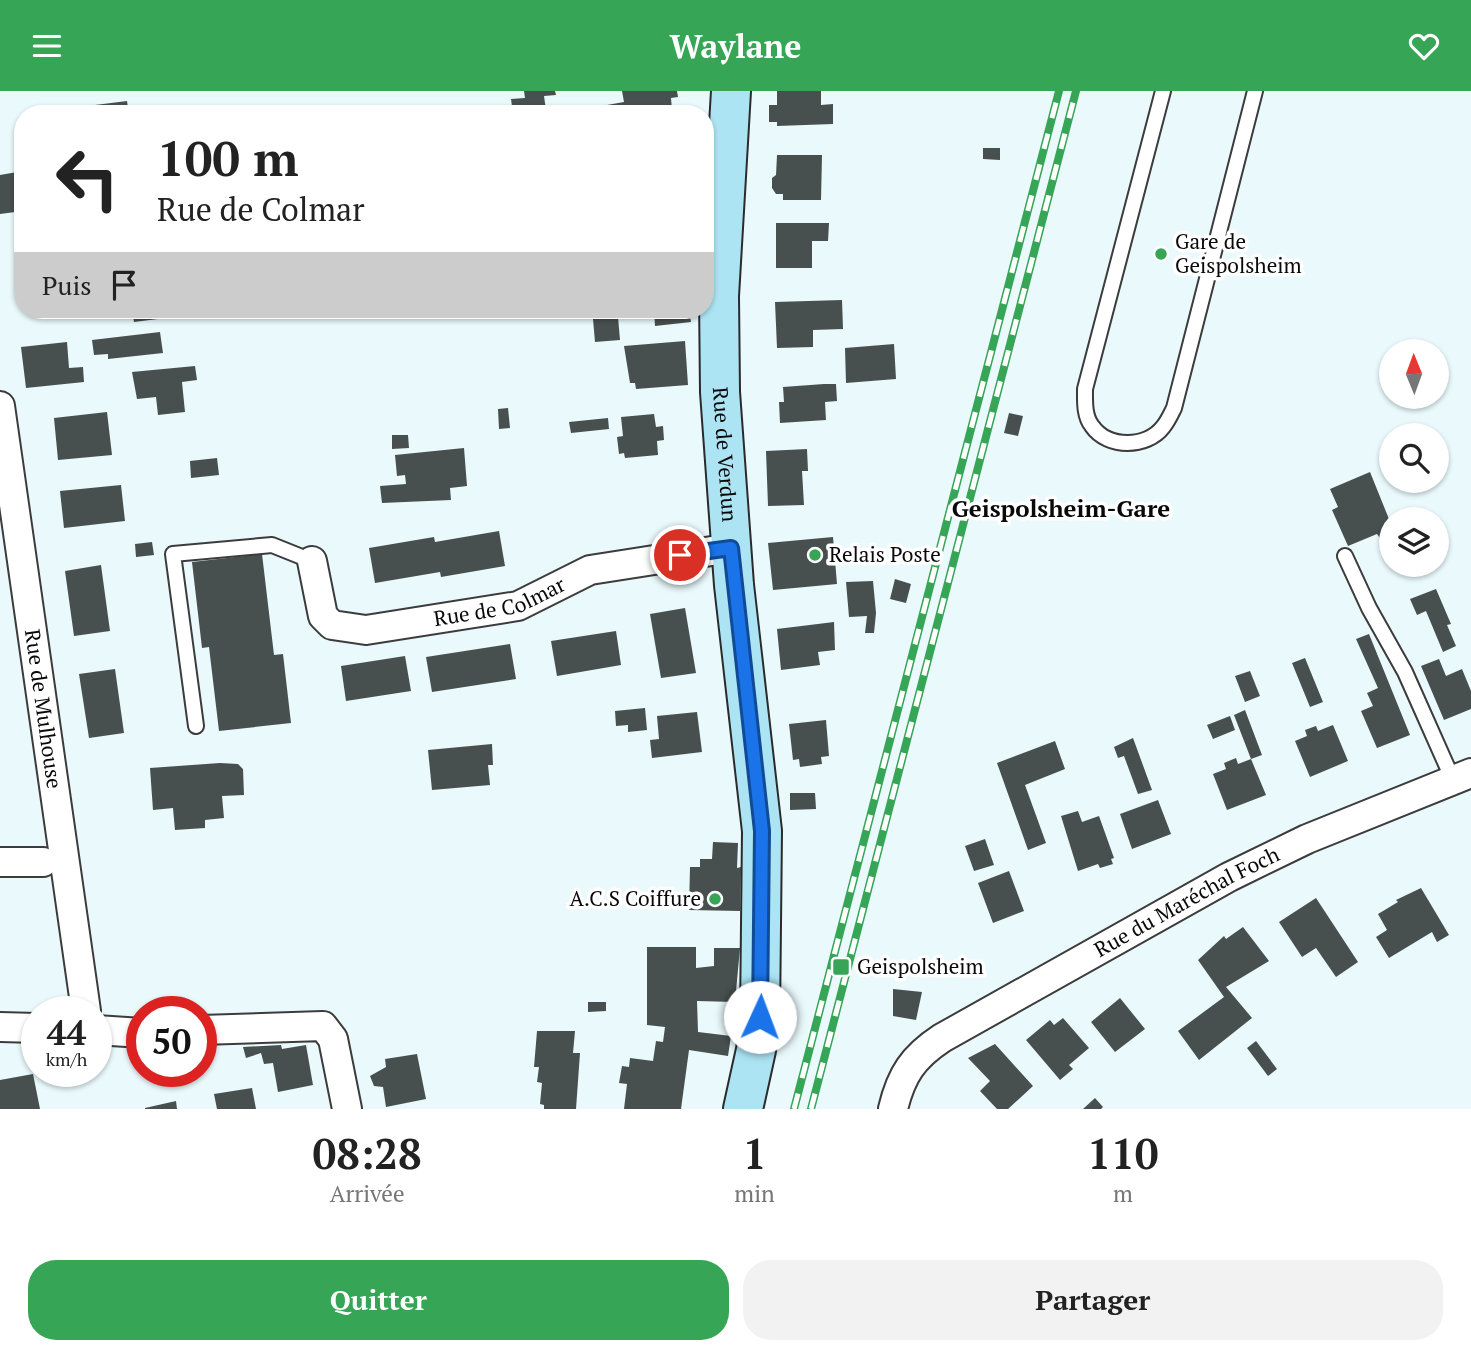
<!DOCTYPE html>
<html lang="fr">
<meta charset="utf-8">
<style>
body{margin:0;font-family:"PT Serif",serif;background:#f2f2f2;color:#222;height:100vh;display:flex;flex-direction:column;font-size:26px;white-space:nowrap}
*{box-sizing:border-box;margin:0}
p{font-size:23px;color:#767676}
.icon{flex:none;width:38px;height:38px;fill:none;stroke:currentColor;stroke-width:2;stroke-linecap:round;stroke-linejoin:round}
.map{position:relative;height:1018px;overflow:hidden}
.details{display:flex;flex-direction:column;background:#fff;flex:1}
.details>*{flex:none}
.top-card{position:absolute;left:14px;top:14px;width:700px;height:214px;border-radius:28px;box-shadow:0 2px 5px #0004;background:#fff;color:#222;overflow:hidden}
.needle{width:46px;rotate:359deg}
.fabs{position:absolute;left:1379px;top:248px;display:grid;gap:14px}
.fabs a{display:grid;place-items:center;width:70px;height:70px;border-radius:50%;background:#fff;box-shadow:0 2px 5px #0004;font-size:35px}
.speed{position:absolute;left:21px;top:905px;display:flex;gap:14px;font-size:35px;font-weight:700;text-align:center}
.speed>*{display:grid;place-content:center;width:91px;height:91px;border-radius:50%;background:#fff;box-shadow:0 2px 5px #0004;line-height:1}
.speed small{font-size:18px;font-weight:400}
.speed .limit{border:10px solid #d22;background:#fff;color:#111}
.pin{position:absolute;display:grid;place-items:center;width:60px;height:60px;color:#fff;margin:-30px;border:4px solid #fff;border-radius:50%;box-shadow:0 2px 7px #0007}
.me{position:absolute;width:77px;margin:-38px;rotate:2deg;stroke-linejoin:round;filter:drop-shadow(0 0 5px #0008)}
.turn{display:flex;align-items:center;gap:24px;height:147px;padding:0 28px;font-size:32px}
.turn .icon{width:91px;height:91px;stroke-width:2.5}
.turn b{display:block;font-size:49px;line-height:60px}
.then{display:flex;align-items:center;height:66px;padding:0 28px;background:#0003;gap:14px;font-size:26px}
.eta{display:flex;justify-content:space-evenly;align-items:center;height:119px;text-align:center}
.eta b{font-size:42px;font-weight:600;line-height:49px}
.button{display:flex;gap:14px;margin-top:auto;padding:14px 28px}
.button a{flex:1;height:80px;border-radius:28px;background:#36a556;color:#fff;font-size:28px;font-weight:600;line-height:80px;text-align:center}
.button a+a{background:#f2f2f2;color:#222}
header{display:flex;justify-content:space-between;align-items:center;height:91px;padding:0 28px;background:#36a556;color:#fff;font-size:32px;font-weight:600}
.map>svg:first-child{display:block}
.building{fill:#47504e}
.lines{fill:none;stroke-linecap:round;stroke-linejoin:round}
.service-casing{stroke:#3c3c3c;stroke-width:18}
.minor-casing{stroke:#3c3c3c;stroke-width:32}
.secondary-casing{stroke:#2b2b2b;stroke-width:42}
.service{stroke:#fff;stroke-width:14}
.minor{stroke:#fff;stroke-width:28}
.secondary{stroke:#ace4f4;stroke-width:38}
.rail-casing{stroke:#36a556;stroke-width:8}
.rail{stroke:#fff;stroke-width:5;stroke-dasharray:16;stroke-linecap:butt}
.route-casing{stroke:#114b97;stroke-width:18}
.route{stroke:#1a73e8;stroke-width:12}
.poi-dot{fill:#36a556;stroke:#fff;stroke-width:2.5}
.labels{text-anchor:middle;stroke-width:7;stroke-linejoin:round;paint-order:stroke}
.poi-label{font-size:21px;fill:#090909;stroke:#fff;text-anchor:start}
.street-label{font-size:21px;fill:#090909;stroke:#fff}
.quarter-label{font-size:24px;font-weight:bold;fill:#090909;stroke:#fff}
</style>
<header><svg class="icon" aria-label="menu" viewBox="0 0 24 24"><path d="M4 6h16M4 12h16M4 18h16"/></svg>Waylane<svg class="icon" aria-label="heart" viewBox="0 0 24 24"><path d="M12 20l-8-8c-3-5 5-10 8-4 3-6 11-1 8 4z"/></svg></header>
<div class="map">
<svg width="1471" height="1018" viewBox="0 0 1471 1018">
<rect width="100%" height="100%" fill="#e9f9fc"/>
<!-- building -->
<path class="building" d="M524,0H555L556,4L544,5L546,19L513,23L511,8L525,7Z
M622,0H677L678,6L671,7L672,19L678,18V23H608L607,14L624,11Z
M777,0H821V14L833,13V33L777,35V31H769V14H777Z
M127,10L129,23H80L79,16Z
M983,57H1000V69L983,68Z
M777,64H822L821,109H783V103H776L772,97V87L776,84Z
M23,80V120L0,123V84Z
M776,132H829L828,150H812V177H776Z
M842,209L843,238L813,239V256L777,257L775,211Z
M132,219H221V220L134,231Z
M654,219H689L691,231L655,235Z
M618,226L620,249L595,251L593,228Z
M160,241L163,262L108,268V263L94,264L92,249Z
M685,250L688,294L636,298L635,292H630L624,255Z
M67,251L69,277L83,276L84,291L26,297L21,256Z
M894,253L896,288L846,292L845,257Z
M195,275L197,289L182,291L185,321L158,324L156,306L137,308L132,281Z
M824,293H836L837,310L825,311L826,329L780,332L779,311H784L783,296Z
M508,317L510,337L499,338L498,318Z
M107,321L112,364L58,369L54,327Z
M1009,322L1023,325L1018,345L1004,342Z
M654,323L656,336L663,335L664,349L657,350L658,364L625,367L624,362L619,363L617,346L623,345L621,326Z
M608,327L609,338L571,342L569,331Z
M392,344H408L409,357L392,358Z
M464,357L467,395L450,397L451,409L382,412L380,395L406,393L405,384L397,385L395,364Z
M807,358L808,380H802L804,414L768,415L766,360Z
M217,367L219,384L191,387L190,370Z
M1370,381L1391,433V443L1380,447L1377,443L1348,455L1332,419L1338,416L1330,398Z
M121,394L125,430L64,437L60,400Z
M499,440L505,475L441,486L440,481L375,492L369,457L434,446L435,451Z
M833,446L837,493L773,499L768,452Z
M152,451L154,464L136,466L135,453Z
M262,463L274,564L283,563L291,632L219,640L209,556L202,557L192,471Z
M101,474L110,540L74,545L65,480Z
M895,488L911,493L906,512L890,508Z
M873,490L876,522L874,542H865L867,525L849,526L846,491Z
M1436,498L1451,533L1447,534L1456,555L1443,561L1426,520L1417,524L1410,508Z
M685,517L696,582L661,587L650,523Z
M834,531L835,559L818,561L820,574L781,579L777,538Z
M616,540L621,574L557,585L551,550Z
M1369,543L1410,644L1377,657L1361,620L1373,615L1367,602L1378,597L1356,548Z
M510,553L516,588L432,601L426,566Z
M405,565L411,600L346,610L341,575Z
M1305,567L1323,611L1310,616L1292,572Z
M1439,568L1446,585L1462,578L1471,600V618L1444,629L1421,575Z
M115,578L124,642L89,647L79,583Z
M1250,580L1260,605L1245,611L1235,585Z
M645,617L647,639L628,641V634L616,635L615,620Z
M1245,619L1262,664L1251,668L1234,624Z
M697,621L702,661L652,667L650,649L659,648L657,625Z
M1230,625L1235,639L1213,648L1207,634Z
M826,629L829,665L821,666L822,673L800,676L799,668L793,669L789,633Z
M1333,634L1348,670L1310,686L1295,650L1307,645L1305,639L1316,635L1318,640Z
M1133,647L1152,699L1138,703L1124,665L1118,667L1114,656Z
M1055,650L1065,678L1025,694L1046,752L1028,759L997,672Z
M492,653L493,674H488L490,694L432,699L428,659Z
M1236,667L1238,673L1251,668L1266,704L1227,719L1213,683L1226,678L1224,672Z
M220,672L238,673L243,678L244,704L222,705L224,727L205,729V737L175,739L173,717L153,719L150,677Z
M790,702H815L816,718L790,719Z
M1158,709L1171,743L1132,758L1120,723Z
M1078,720L1082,731L1099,725L1114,767L1111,768L1113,773L1100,777L1098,773L1078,780L1061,725Z
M985,748L994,774L974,780L965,755Z
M713,751L738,752L737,777L741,776L740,820L689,819L690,776H700V768H712Z
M1009,780L1024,820L993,832L978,792Z
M1421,797L1449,844L1437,851L1432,841L1389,867L1376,846L1387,839L1378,823L1398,811L1396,809Z
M1316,807L1358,871L1336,886L1316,857L1302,866L1279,831Z
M1243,836L1269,870L1226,896L1252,927L1199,969L1178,940L1224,906L1198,869L1224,845L1226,848Z
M647,856H696V877L714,875V857H740L735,911L697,910L698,941L731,945L728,965L689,959L681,1018H624L627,993L619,992L622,975L629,976L630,967L653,970L656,950L663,951L665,936L647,934Z
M893,898L922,901L916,929L893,925Z
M1120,907L1145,938L1115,961L1091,931Z
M588,911H606V920L588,921Z
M1063,927L1089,957L1069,974L1073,978L1060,989L1026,949L1050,929L1054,934Z
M537,940H575L573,962H580L576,1018H544V1014L540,1013L542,992L537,991L539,976H534Z
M1256,950L1277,978L1268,985L1247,957Z
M995,953L1033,995L1008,1018H997L980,1000L990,990L968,967Z
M281,954L282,958L306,954L313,994L278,1001L273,972L264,973L261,962L246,967L243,956Z
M417,963L426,1008L386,1016L383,996L374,995L370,985L386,976L385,968Z
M33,983L40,1018H0V989Z
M252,997L256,1018H217L214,1003Z
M1095,1007L1103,1016L1101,1018H1083Z
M176,1010L177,1018H145V1017Z"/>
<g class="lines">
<!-- service casing -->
<g class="service-casing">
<path id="service" d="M1163,0L1085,298C1085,310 1084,325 1092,335C1108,358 1147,357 1163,336C1168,330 1171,323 1174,317L1255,0
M1345,465L1369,517L1405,581L1453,689
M196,635L173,463L272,454L312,470"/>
</g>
<!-- minor casing -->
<g class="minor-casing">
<g id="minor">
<path id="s1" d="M0,315L86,920"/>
<path id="s2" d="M312,470L323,525L332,534L366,539L518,515L590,479L731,457"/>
<path d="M0,771H43"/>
<path d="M0,936L37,937"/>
<path d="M96,939L142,942"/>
<path d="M201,939L323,935L333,948L347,1018"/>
<path id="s3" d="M893,1018C901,984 913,966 942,947L1229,786L1307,748L1471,682"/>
</g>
</g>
<!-- secondary casing -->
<g class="secondary-casing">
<g id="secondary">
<path id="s4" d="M731,0L719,205L720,301L734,494L762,740L760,926L756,959L743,1018"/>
</g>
</g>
<!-- service -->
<use href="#service" class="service"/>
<!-- minor -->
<use href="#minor" class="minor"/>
<!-- secondary -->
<use href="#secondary" class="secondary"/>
<!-- rail casing -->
<g class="rail-casing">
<path id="rail" d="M794,1018L1059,0
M811,1018L1076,0"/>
</g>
<!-- rail -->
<use href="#rail" class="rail"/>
</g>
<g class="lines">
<!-- route casing -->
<g class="route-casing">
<path id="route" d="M680,464L731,457L762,740L760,926"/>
</g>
<!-- route -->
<use href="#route" class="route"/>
</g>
<!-- markers -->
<g class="poi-dot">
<circle cx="1161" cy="163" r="7"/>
<circle cx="815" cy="464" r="7"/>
<circle cx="715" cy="808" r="7"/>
<rect x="832" y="867" width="18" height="18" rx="3.5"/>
</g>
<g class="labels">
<!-- poi labels -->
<g class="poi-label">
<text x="1175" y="158">Gare de<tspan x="1175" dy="24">Geispolsheim</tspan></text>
<text x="829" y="471">Relais Poste</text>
<text x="701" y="815" text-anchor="end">A.C.S Coiffure</text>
<text x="857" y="883">Geispolsheim</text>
</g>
<!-- street labels -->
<g class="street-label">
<text dy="7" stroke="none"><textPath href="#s4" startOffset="364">Rue de Verdun</textPath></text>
<text dy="7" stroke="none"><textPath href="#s2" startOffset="240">Rue de Colmar</textPath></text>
<text dy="7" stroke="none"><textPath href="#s1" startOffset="306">Rue de Mulhouse</textPath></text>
<text dy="7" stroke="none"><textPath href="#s3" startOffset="369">Rue du Maréchal Foch</textPath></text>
</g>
<!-- quarter labels -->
<g class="quarter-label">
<text x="1061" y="426">Geispolsheim-Gare</text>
</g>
</g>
</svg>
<div class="fabs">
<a><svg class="needle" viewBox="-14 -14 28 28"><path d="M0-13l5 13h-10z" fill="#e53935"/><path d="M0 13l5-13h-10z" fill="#767676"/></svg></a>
<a><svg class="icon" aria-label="search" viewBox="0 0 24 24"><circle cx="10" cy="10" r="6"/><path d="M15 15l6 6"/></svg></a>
<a><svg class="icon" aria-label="layers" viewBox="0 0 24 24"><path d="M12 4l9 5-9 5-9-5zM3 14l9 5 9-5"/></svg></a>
</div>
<div class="speed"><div>44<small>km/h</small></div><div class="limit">50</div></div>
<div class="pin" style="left:680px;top:464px;background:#d93025"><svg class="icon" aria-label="arrive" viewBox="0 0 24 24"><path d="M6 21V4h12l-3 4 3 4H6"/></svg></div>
<svg class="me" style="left:760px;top:926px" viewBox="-20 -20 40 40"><circle r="19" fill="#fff"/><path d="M0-13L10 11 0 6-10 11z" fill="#1a73e8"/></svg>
<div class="top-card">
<div class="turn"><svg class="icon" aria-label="left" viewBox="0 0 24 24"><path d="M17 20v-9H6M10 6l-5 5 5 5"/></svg><div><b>100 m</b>Rue de Colmar</div></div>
<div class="then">Puis<svg class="icon" aria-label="arrive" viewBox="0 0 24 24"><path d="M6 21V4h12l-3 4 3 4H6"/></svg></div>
</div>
</div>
<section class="details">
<div class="eta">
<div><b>08:28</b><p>Arrivée</p></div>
<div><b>1</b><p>min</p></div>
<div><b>110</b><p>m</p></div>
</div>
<div class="button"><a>Quitter</a><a>Partager</a></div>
</section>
